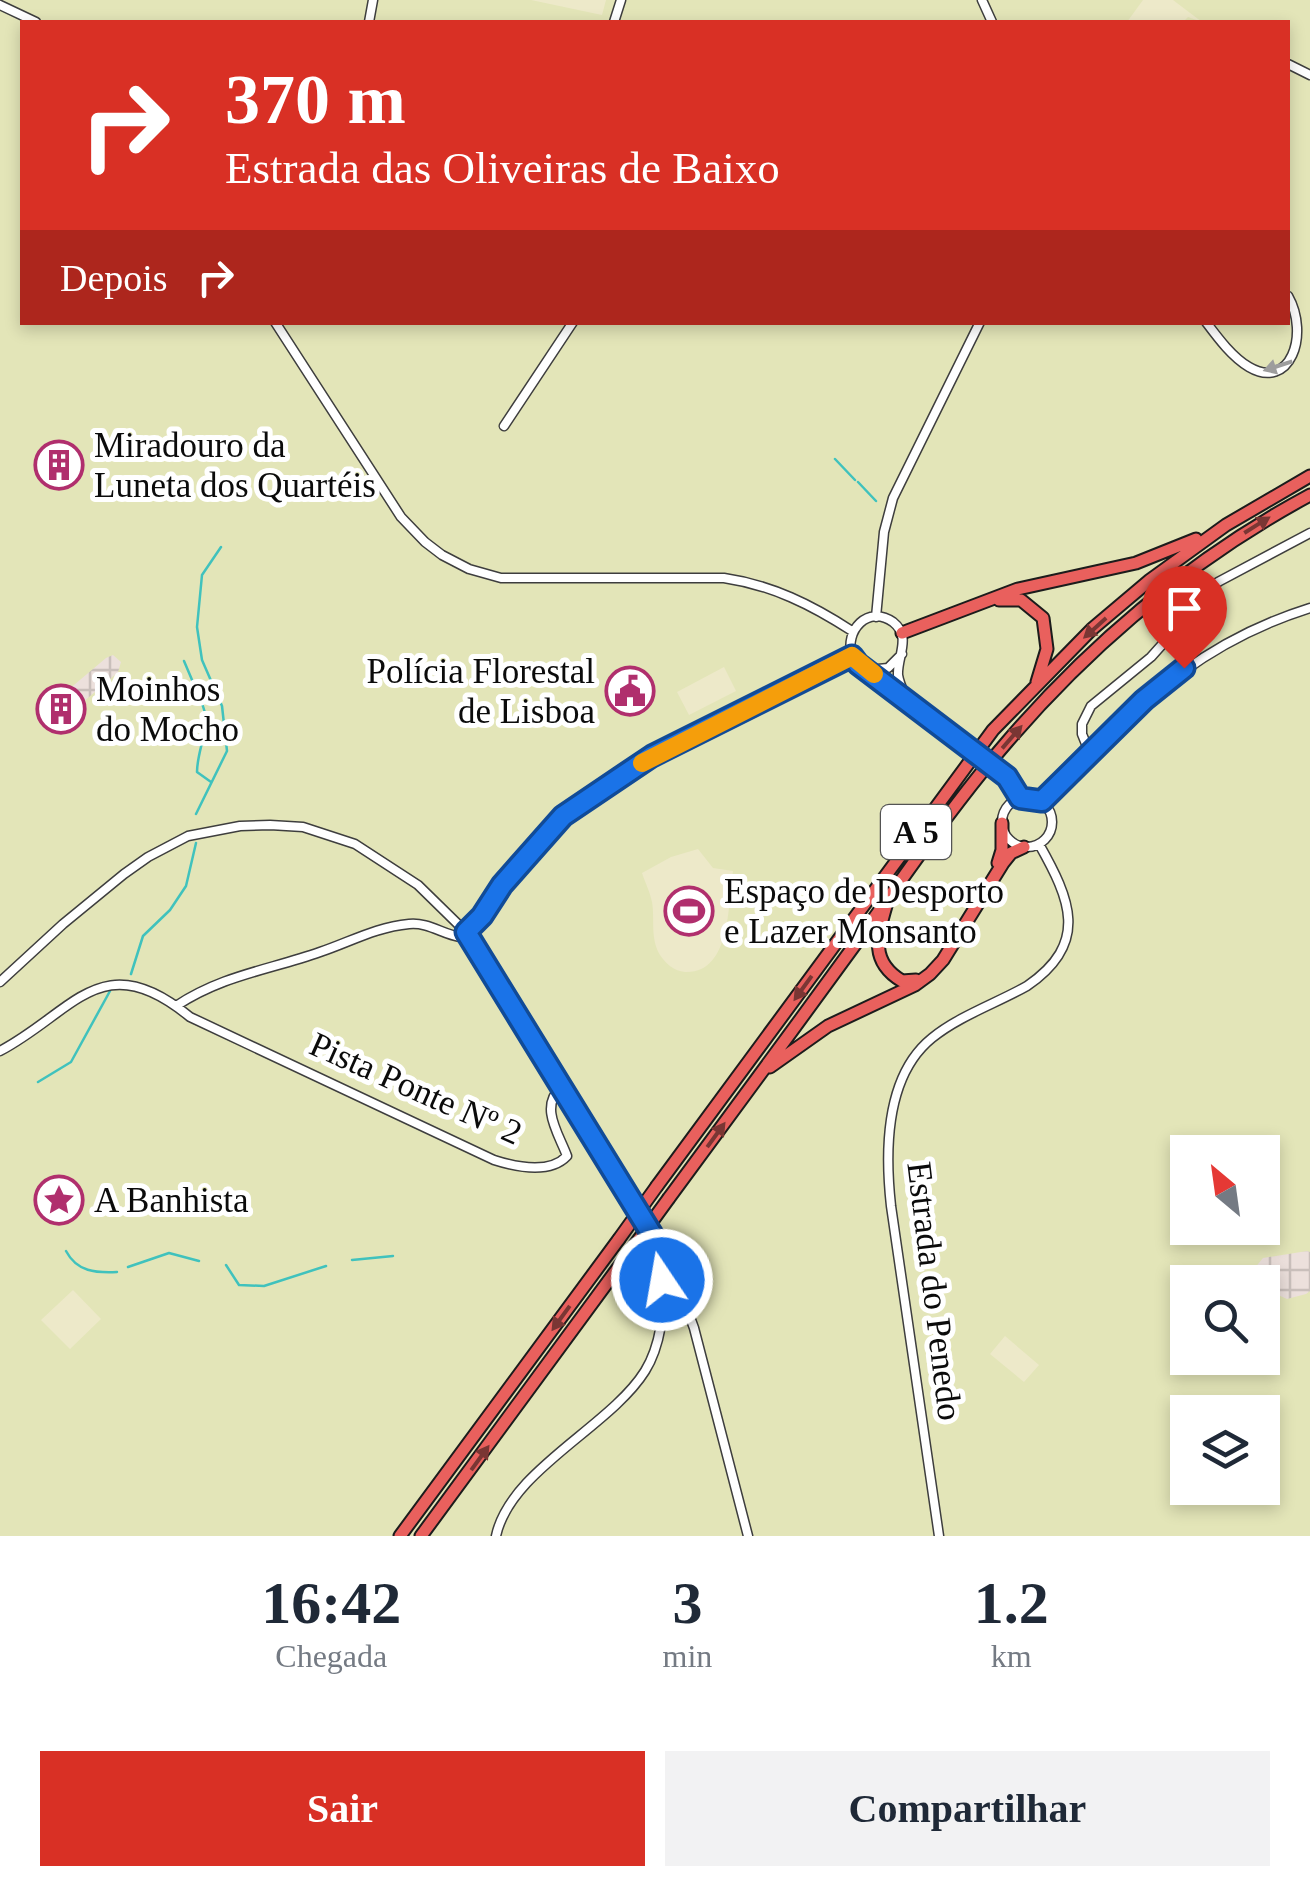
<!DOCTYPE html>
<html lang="pt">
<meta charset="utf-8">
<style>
body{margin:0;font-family:Georgia,serif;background:#f2f2f3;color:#1f2937;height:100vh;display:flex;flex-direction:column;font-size:38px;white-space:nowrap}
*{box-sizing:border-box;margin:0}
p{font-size:32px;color:#747a83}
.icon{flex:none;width:55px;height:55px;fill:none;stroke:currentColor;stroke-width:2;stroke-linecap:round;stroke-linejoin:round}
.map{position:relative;height:1536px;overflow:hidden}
.drawer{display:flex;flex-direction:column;background:#fff;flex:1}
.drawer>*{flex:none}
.banner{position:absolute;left:20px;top:20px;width:1270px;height:305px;border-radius:0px;box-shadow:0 5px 15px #0003;background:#d93025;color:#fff;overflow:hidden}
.needle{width:65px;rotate:331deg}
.tools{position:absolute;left:1170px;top:1135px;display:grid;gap:20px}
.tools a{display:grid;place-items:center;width:110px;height:110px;border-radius:0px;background:#fff;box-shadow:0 5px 15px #0003;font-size:50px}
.pin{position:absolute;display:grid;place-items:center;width:85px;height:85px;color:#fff;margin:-102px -42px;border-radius:50% 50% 50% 0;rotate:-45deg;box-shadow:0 0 10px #0007}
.pin .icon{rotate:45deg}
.me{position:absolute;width:110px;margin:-55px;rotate:348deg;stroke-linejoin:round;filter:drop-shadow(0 0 8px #0008)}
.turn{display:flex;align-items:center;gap:35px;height:210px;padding:0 40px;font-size:45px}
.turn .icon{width:130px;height:130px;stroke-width:2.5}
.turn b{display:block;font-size:70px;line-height:85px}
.then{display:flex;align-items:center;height:95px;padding:0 40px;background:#0003;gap:20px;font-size:38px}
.eta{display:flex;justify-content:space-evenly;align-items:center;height:170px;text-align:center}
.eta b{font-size:60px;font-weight:700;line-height:70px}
.button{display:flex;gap:20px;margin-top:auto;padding:20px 40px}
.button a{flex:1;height:115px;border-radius:0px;background:#d93025;color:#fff;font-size:40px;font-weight:700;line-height:115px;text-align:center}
.button a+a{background:#f2f2f3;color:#1f2937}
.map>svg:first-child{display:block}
.park{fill:#e3e5b8;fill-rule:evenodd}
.pitch{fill:#ede9c9}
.plaza{fill:url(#plaza-grid)}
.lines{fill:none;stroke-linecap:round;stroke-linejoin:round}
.stream{stroke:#40c2bd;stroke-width:2.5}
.minor-casing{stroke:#3e3e3e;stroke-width:11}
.highway-casing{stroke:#1c1c1c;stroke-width:15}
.minor{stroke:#fff;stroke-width:8}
.highway{stroke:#e9605d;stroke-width:11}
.minor-bridge-casing{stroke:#3e3e3e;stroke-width:11;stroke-linecap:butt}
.highway-bridge-casing{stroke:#1c1c1c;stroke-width:15;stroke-linecap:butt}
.minor-bridge{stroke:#fff;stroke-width:8}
.highway-bridge{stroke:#e9605d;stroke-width:11}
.oneway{fill:#9d9d9d}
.oneway2{fill:#7a3634}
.route-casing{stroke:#114b97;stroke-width:25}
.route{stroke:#1a73e8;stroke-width:18}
.slow{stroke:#f59e0b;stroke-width:18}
.labels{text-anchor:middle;stroke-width:10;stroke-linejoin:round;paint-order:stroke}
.shield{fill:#fff;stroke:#545454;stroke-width:2.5}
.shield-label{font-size:32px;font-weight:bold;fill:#0b0b0b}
.poi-label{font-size:35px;fill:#0b0b0b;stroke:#fff;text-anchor:start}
.street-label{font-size:35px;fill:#0b0b0b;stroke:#fff}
</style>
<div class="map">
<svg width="1310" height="1536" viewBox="0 0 1310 1536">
<defs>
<pattern id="plaza-grid" width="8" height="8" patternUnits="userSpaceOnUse" patternTransform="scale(2.5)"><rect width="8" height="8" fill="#ece0dc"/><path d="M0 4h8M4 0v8" fill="none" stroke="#c9bfbb"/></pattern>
</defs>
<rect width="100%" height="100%" fill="#fef2eb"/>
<!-- park -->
<path class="park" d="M0,0H1310V1536H0ZM22,22H1288V322H22ZM1188,1152H1262V1228H1188ZM1188,1282H1262V1358H1188ZM1188,1412H1262V1488H1188Z"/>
<!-- pitch -->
<path class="pitch" d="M531,0H606L602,15Z
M1143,0H1173L1202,22L1188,17L1183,22H1127Z
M724,667L736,691L689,715L677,692Z
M698,849L713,868L733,871C728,904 731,974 685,972C674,971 666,964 660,955C650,938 655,920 652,902C650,892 645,882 642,873L671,857Z
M73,1290L101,1319L70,1349L41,1320Z
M1005,1336L1039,1365L1024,1382L990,1354Z"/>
<!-- plaza -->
<path class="plaza" d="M113,655L121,662L118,672L67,716L60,718L54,715L51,708L55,701L106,658Z
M1307,1251L1310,1252V1291L1306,1294L1287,1299L1263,1288L1262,1282H1252L1254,1269L1263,1258Z"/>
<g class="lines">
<!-- stream -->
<path class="stream" d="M835,459L855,480
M858,482L876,501
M184,661L198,694
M201,702C213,724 197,748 197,772L211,782
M196,814L227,751L222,706L202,660L197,627L202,575L221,547
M131,974L143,936L170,910L186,886L196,843
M38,1082L71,1062L110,991
M66,1251C77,1272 96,1273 117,1272
M352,1260L393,1256
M226,1265L239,1285L264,1286L326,1266
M128,1267L169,1253L199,1261"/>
<!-- minor casing -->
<g class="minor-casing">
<path id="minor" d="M982,0L992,22
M0,5L36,22
M369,22L373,0
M614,22L621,0
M1288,64L1310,75
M275,322L401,517L425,542L442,555L469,569L501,578H724C772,585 812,605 852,631
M1206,322C1218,338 1232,357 1249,367C1290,391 1310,335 1288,296
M504,426L573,322
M876,617L884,532L893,498L980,322
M902,654L888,668L868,670L852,656C844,631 868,604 893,622C912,637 897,656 898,675C899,682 903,691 906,698
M871,672L955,735
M1090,754L1082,734V724L1091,706L1151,657L1218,582L1310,533
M1007,777L1021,798
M1002 822a25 25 0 1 1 50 0a25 25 0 1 1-50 0Z
M1041,801C1131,716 1186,647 1310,608
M0,982L63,924L124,874L148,857L188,836L240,826L270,825L303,827L355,844L418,885L466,932L673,1271L694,1328L748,1536
M176,1006C223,975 269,970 320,952C350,942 376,927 409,924C428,922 442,934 460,937L478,922L501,885L563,816L653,755L852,656
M0,1051C74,1012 102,944 190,1017L494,1160C516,1167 550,1174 567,1156C559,1134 539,1107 561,1087
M496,1536C510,1470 610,1427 645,1371C660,1347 666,1308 662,1280C660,1268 656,1263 662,1251
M939,1536L891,1206C885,1152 885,1076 932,1038C959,1016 997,1003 1027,986C1090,943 1070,899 1039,844"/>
</g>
<!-- highway casing -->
<g class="highway-casing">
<path id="highway" d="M999,600H1021L1043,618L1047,649L1037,682
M902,633L1018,589L1136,563L1196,539
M998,863L1002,850V823
M886,906C877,937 870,962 902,981L916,980
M770,1067L828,1026L915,985L930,974L943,960L1003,863L1011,853L1024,847
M657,1186L993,730L1092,629L1150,580L1226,525L1310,476
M669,1198C734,1110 798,1023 862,935C909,870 954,803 1007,742C1092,643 1195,557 1310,495
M400,1536L619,1239
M421,1536L629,1253"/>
</g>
<!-- minor -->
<use href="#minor" class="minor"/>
<!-- highway -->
<use href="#highway" class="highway"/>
<!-- minor-bridge casing -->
<g class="minor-bridge-casing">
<path id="minor-bridge" d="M955,735L1007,777"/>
</g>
<!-- highway-bridge casing -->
<g class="highway-bridge-casing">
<path id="highway-bridge" d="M619,1239L657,1186
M629,1253L669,1198"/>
</g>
<!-- minor-bridge -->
<use href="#minor-bridge" class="minor-bridge"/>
<!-- highway-bridge -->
<use href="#highway-bridge" class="highway-bridge"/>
</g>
<!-- one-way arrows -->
<defs><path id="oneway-solid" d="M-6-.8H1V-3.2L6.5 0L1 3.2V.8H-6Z" transform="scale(2.5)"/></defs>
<use class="oneway" href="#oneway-solid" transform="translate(1278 366) rotate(162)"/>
<g class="oneway2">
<use href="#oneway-solid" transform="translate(1257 525) rotate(-32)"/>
<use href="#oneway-solid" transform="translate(1095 628) rotate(138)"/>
<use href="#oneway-solid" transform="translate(1012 737) rotate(-49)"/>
<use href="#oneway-solid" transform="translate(803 988) rotate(126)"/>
<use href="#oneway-solid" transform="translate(716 1135) rotate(-54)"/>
<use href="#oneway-solid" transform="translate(561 1318) rotate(126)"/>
<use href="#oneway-solid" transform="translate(480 1458) rotate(-54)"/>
</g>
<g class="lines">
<!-- route casing -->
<g class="route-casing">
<path id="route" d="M662,1280L658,1261L662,1251L656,1241L466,932L482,916L502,885L563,816L652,756L852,656L858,664L1007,777L1020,798L1042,801L1144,700L1184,668"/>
</g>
<!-- route -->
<use href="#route" class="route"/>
<!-- slow -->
<path class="slow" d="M642,763L852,656L874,674"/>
</g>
<!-- icons -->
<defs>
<g id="building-ring" transform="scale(2.5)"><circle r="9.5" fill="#fff" stroke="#b02f6d" stroke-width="1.5"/><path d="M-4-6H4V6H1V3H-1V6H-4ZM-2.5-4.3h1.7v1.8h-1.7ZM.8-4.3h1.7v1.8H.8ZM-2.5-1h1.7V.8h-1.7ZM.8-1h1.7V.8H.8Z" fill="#b02f6d"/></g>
<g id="civic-ring" transform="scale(2.5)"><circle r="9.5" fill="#fff" stroke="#b02f6d" stroke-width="1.5"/><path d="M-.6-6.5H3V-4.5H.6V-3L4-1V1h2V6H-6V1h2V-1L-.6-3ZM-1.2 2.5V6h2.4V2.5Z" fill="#b02f6d"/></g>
<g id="stadium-ring" transform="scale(2.5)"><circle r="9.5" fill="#fff" stroke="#b02f6d" stroke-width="1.5"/><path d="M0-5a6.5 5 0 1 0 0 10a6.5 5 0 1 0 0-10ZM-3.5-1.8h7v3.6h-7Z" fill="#b02f6d"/></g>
<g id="sight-ring" transform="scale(2.5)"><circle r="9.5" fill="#fff" stroke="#b02f6d" stroke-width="1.5"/><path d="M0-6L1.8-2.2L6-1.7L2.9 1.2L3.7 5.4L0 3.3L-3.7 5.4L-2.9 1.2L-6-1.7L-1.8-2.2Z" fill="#b02f6d"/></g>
</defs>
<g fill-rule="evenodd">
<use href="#building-ring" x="59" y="465"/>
<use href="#civic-ring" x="630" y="691"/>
<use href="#building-ring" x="61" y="709"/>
<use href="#stadium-ring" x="689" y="911"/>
<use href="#sight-ring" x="59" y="1200"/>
</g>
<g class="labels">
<!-- shield labels -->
<rect class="shield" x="881" y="805" width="70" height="54" rx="8"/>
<g class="shield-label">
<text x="916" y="843">A 5</text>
</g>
<!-- poi labels -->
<g class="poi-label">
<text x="94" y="457">Miradouro da<tspan x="94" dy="40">Luneta dos Quartéis</tspan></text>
<text x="595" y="683" text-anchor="end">Polícia Florestal<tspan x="595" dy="40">de Lisboa</tspan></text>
<text x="96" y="701">Moinhos<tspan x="96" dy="40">do Mocho</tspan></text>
<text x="724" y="903">Espaço de Desporto<tspan x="724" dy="40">e Lazer Monsanto</tspan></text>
<text x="94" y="1212">A Banhista</text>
</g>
<!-- street labels -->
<g class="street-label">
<text transform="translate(416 1088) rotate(24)" y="12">Pista Ponte Nº 2</text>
<text transform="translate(935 1291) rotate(83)" y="12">Estrada do Penedo</text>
</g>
</g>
</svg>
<div class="tools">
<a><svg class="needle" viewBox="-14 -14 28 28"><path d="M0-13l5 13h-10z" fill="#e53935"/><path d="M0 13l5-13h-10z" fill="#747a83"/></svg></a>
<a><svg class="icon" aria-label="search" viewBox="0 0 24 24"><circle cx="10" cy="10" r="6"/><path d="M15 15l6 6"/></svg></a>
<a><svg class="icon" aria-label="layers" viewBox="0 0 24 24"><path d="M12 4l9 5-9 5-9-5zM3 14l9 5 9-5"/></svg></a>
</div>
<div class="pin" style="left:1184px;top:668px;background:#d93025"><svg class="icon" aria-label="arrive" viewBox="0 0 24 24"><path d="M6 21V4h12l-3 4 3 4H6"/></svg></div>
<svg class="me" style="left:662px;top:1280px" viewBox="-20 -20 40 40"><circle r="17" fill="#1a73e8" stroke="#fff" stroke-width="3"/><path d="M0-11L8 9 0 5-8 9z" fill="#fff"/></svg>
<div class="banner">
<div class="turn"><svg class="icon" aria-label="right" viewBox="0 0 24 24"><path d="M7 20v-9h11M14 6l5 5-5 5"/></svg><div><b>370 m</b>Estrada das Oliveiras de Baixo</div></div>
<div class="then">Depois<svg class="icon" aria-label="right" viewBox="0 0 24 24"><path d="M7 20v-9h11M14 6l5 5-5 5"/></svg></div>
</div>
</div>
<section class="drawer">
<div class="eta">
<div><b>16:42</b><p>Chegada</p></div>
<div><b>3</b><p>min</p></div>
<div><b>1.2</b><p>km</p></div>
</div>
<div class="button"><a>Sair</a><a>Compartilhar</a></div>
</section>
